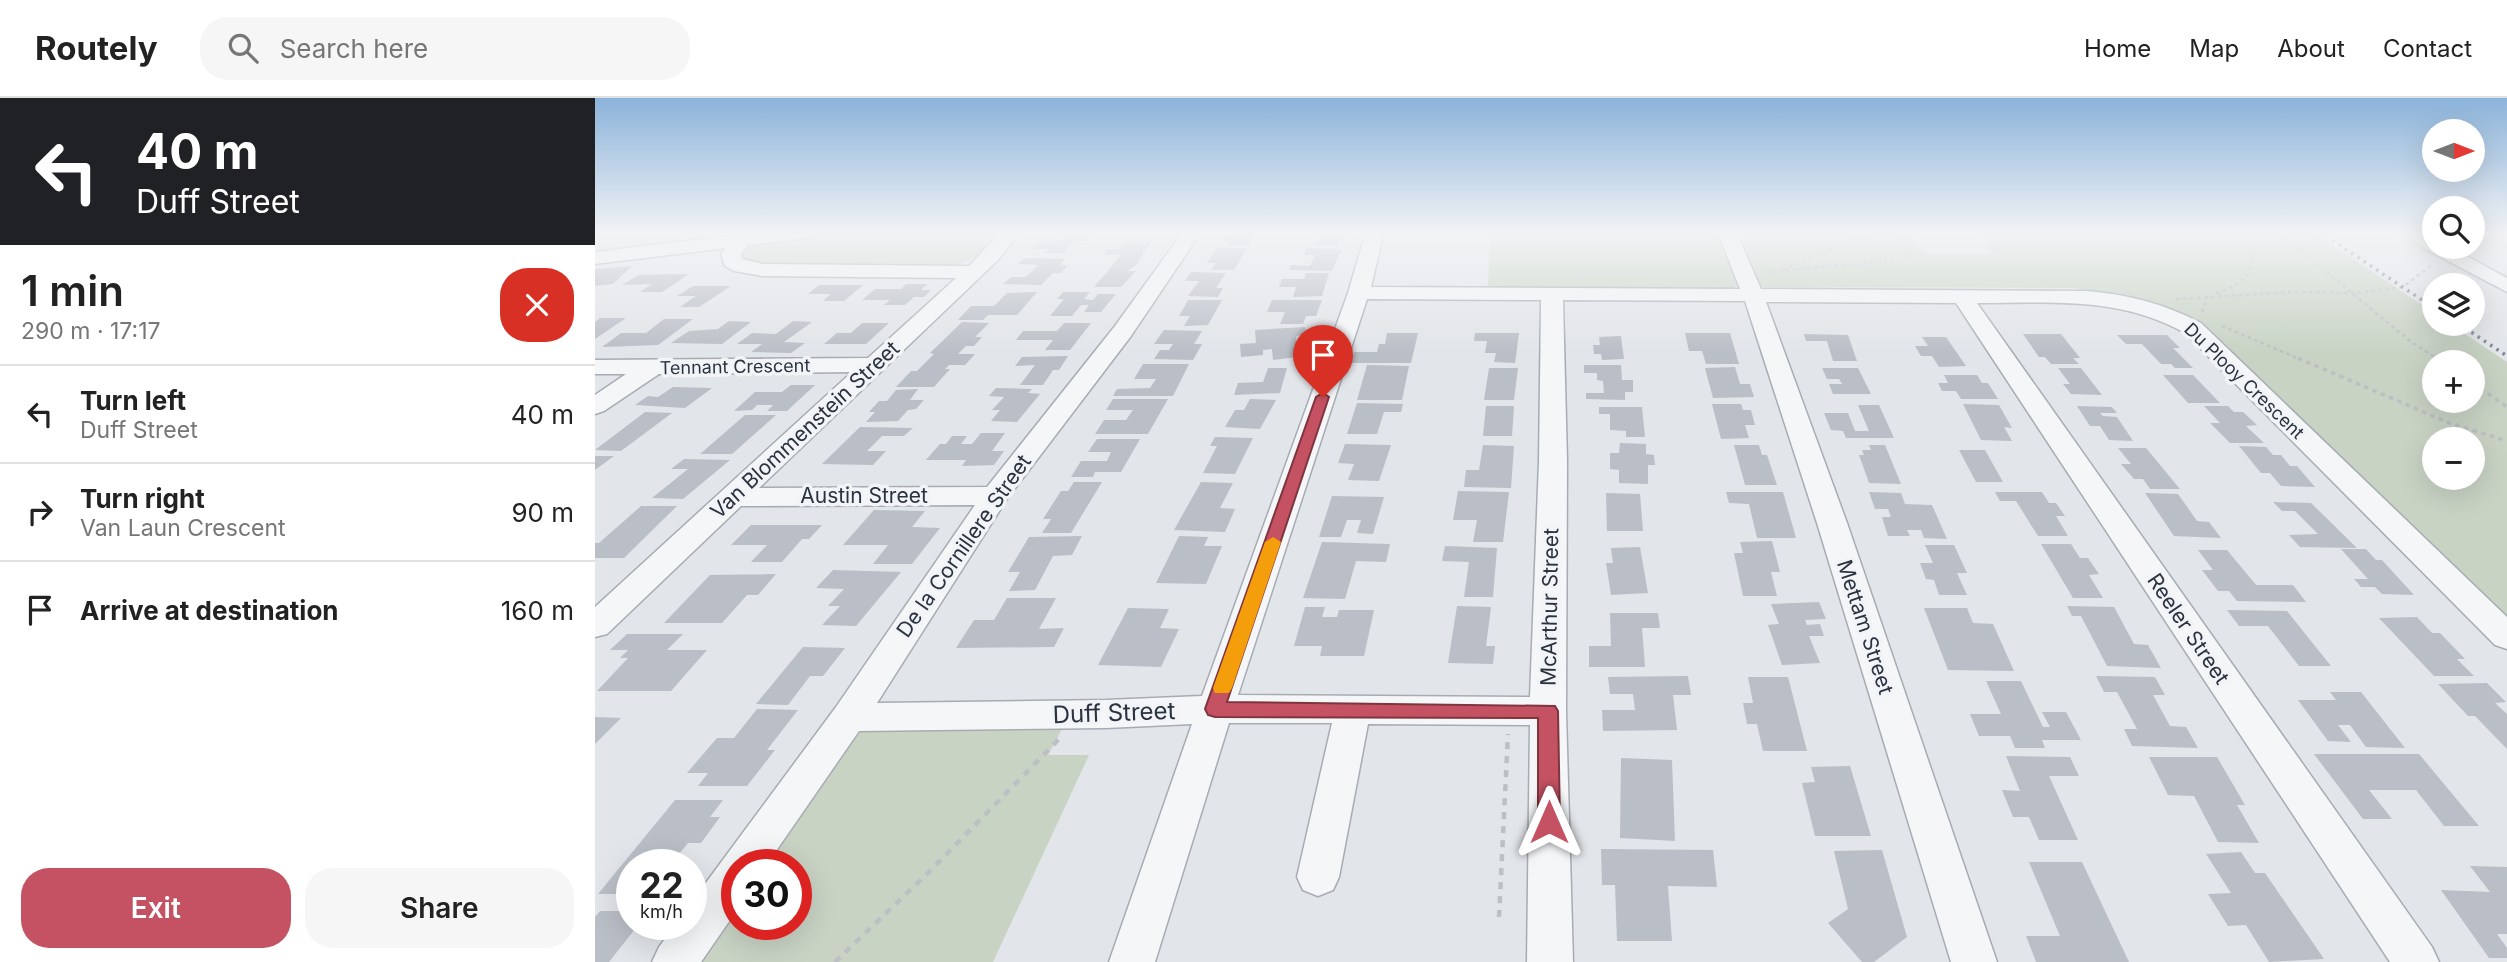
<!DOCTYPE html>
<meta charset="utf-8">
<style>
body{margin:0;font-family:Inter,sans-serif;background:#f6f6f6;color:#222;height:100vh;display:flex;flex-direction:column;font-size:26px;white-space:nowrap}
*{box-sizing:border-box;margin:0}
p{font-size:23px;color:#767676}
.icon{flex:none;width:38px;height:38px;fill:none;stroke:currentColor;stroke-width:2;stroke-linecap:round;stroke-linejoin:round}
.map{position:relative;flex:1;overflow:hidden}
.side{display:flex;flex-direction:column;background:#fff;width:595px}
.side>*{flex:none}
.banner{background:#202124;color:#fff;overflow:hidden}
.needle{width:46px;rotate:90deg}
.fabs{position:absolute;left:1827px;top:21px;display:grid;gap:14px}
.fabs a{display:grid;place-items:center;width:63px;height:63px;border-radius:50%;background:#fff;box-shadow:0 7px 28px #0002;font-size:35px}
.speed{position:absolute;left:21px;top:751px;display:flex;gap:14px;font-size:35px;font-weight:700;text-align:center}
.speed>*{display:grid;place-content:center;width:91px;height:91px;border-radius:50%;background:#fff;box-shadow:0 7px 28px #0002;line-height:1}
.speed small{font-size:18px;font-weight:400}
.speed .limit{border:10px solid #d22;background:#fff;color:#111}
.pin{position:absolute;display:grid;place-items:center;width:60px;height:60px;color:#fff;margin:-72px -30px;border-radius:50% 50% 50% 0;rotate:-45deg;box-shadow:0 0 7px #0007}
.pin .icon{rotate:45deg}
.me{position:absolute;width:77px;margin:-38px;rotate:0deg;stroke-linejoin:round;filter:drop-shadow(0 0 5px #0008)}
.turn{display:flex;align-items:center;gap:24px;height:147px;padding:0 21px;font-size:32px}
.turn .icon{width:91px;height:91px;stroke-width:2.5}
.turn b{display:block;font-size:49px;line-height:60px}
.round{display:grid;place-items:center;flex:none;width:74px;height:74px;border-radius:28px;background:#f6f6f6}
.summary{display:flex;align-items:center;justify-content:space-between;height:119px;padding:0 21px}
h1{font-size:42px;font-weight:600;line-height:52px}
.action{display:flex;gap:14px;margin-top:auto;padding:14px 21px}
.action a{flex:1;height:80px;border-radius:28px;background:#c45262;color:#fff;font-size:28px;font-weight:600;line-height:80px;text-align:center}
.action a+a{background:#f6f6f6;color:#222}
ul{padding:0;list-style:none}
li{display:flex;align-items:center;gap:21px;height:98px;padding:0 21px;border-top:2px solid #e0e0e0}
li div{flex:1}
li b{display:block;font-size:26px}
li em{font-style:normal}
header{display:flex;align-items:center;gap:42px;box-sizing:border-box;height:98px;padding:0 35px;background:#fff;border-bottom:2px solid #e0e0e0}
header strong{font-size:33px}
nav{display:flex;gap:38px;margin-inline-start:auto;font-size:24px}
.search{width:490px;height:63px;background:#f6f6f6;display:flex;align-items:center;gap:18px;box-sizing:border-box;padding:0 24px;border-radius:28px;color:#767676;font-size:26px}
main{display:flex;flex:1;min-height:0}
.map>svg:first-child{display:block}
.green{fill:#c8d3c4;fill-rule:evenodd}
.building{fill:#babec6}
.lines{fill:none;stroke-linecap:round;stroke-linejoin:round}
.minor-casing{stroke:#a7acb3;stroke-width:3}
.path-far2{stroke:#bcbfc4;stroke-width:2.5;stroke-dasharray:3.5 3.5;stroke-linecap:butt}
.path-far1{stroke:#bcbfc4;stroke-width:3.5;stroke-dasharray:4.5 4.5;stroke-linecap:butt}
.path{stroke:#bcbfc4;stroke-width:4.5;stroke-dasharray:7 7;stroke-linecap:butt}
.minor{fill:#f5f6f8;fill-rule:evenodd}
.rail{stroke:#7d8592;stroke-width:3.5;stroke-dasharray:2.5 5;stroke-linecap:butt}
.route{fill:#c45262;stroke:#7f3540;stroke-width:2}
.slow{fill:#f59e0b}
.labels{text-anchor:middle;stroke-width:7;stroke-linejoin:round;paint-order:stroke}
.far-street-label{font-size:18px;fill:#2b3340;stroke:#f2f4f7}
.street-label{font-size:21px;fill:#2b3340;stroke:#f2f4f7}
.near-street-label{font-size:24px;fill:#2b3340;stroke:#f2f4f7}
</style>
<header>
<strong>Routely</strong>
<div class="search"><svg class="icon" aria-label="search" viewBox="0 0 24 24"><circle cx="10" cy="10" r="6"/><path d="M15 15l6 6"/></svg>Search here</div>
<nav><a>Home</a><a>Map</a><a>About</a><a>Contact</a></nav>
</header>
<main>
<section class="side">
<div class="banner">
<div class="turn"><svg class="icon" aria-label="left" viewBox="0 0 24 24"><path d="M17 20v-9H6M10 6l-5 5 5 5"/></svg><div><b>40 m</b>Duff Street</div></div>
</div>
<div class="summary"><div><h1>1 min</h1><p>290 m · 17:17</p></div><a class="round" style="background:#d93025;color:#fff"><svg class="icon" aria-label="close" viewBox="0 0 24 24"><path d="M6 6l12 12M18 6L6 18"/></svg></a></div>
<ul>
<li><svg class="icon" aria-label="left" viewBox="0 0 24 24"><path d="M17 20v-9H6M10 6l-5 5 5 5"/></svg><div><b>Turn left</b><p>Duff Street</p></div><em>40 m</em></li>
<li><svg class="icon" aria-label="right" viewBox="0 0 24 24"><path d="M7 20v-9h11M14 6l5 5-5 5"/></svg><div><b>Turn right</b><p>Van Laun Crescent</p></div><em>90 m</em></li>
<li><svg class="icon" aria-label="arrive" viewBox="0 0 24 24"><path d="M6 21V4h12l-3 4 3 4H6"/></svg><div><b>Arrive at destination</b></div><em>160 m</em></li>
</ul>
<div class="action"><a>Exit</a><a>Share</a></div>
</section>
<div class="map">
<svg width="1912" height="864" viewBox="0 0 1912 864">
<rect width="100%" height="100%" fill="#e2e5e9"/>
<!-- green -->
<path class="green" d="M216,134H408C391,155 375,166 348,169L155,166L147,161L144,153L160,143Z
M790,134H1124L1145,187L1137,190L893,189L895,140L885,137L789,138Z
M1143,134H1313L1331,156H1399L1381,134H1718L1839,215V226H1855L1912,264V528L1600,229L1519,197L1479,190L1170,189L1161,186ZM1839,264H1878V303H1839ZM1839,341H1878V380H1839Z
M473,620L453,657H494L398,864H94L142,796V826H201V766H162L241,654L275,627Z"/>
<!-- building -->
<path class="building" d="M638,134H660L653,148H632L635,143H628L633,135Z
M725,134H753L751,140H745L743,147L719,148Z
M472,135L497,138L492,143H480L468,155H450L454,151H437L445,143H463Z
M530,143H557L540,168L532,173H541L526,189H499L527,156L509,157L513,151H525Z
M622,150H652L639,172H616L621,165H612Z
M712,150L747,151L737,173L694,172L696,167L715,168L720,157H709Z
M430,160L470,161L465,167H473L466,175H458L446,187L408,186L416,179H431L443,167L423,166Z
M37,168L18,186L0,188V171Z
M596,174L631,175L621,190H628L623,199L593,198L604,183H590Z
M711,175H734L727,198L698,199L701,189H684L687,181H709Z
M94,176L67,194H45L57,186L27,187L43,177Z
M311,186H332L326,192H336L329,199H319L310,207H289L295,202H267L280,191H306Z
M224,187H268L249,203H228L236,196H213Z
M98,188H136L104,209H85L101,198H82Z
M442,194L422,217H393L388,222H363L376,208H399L412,195Z
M468,194H495L489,201L498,202L503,196H521L506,214H489L494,207H486L477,218H455L469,201H462Z
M593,202H627L613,227L589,228L595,218H584Z
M677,202H727L721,218H711L708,226H685L690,214H672Z
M5,220H31L0,241V224Z
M69,221H98L63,247L7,249L26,235H51Z
M134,223L156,224L127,246L76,245L94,233L123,231Z
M198,223L217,224L189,244L210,245L196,255L156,254L167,246H142L157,235L181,236Z
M367,224L394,225L380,239H387L379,248H371L363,256H380L370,267H354L350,271H355L339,289H301L316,273H322L339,256L335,255Z
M267,225H294L271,246H229L242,235H256Z
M469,225H496L475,252H450L458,242H421L428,233H462Z
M710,229L711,237L701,238L703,259L678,262L677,251L668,252V257L646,259L645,246L661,245L660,232Z
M569,232L607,233L599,246H607L598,262L559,261L565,252H574L578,246H559Z
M792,235H823L816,265H756L759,254H782L784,246H790Z
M880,235H924L920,265L899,264L901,255H890L892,243H879Z
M1090,235H1135L1144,266H1111L1107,253H1094Z
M1209,236L1253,237L1262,263H1238L1232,243H1211Z
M1428,236H1466L1485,260H1478L1484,266H1456L1450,259H1444Z
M1522,237H1572L1585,250H1578L1598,270H1580L1576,266H1566L1547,246H1531Z
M1026,238L1029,261L1007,262L1006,256H999L998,247H1005L1004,239Z
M1327,239H1351L1371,268L1344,269L1337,258H1326L1320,248H1333Z
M473,258L464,272H458L448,287H425L440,267L420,268L427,259Z
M548,266H594L578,298H518L522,291L555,290L561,281H539Z
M772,267L814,268L807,302H762Z
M989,267H1026L1027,282H1038V294H1030V302L991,301V295H1009L1008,283L1002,282V275H989Z
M1140,269L1145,286H1155L1159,299L1118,300L1110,270Z
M673,270H692L685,295L639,297L643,285L668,284Z
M894,270H923L919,302H889Z
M1227,270H1263L1276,296H1238L1234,286H1247L1244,281H1232Z
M1463,270H1486L1507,297L1476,296L1468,286H1475Z
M1349,277H1382L1387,285H1393L1403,301H1366L1361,293H1347L1343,285H1353Z
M1568,277H1598L1625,305H1593Z
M196,287H220L192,313H172L178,307H162L157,312L139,313L160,294H187Z
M78,289L117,290L90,310L40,307L53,298L63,299Z
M401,290L437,291L433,295L445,296L422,324L396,323L405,312H397L409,299L394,298Z
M323,291L315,302H329L321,311L313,312L303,323L271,324L280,314H274L284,303H292L301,292Z
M518,301H573L553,336H500L509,322H531L538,312H511Z
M655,301L681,302L665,331L630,329L640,312H649Z
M762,305L808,306L806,314H789L782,336H752Z
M1117,306H1146L1148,312H1156L1160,327H1150L1154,340L1126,341Z
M1368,306L1404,307L1417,330L1409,329L1417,343L1386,342Z
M1263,307H1284L1299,340H1251L1248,333L1236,332L1229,315H1253L1260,333H1274Z
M891,308H919L917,338H888Z
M1482,308L1517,309L1522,315H1505L1508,318L1522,319L1538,343L1514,342L1505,328H1495Z
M1609,308H1633L1639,314H1648L1662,327L1651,328L1669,345H1635L1615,325H1625Z
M1004,309H1047L1050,339H1031V333L1015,332V316H1004Z
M50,314L77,315L26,353L0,352Z
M150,317H181L137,356H105Z
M265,329L318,330L309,338H287L272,353H291L278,367L227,366Z
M386,335H410L397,353H409L399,367L367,368L371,362H331L345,346H351L357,338H372L366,346H377Z
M620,339L658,340L640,376L608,375L622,348H615Z
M502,341H545L526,374H500L498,379H476L486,363H512L516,354H493Z
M1025,345L1051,346V356L1059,357L1060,367H1053V386L1024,385V372L1015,371V355H1024Z
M750,346L796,347L784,383L753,382L759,366L743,365Z
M888,347L919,348L916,390L869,389L871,372H884Z
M1139,347H1164L1167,357H1172L1182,387H1150Z
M1274,347H1290L1306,386L1274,385L1264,357H1269L1267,352H1276Z
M1644,348L1671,349L1678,357H1686L1695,368H1702L1720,389L1686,388L1675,375H1666Z
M1523,350H1551L1585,391H1555L1548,381H1539L1526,366H1536Z
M1364,352H1390L1408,384H1381Z
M0,358H19L0,372Z
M89,361L135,362L88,401L57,400L93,371H76Z
M479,384H507L476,435H447L456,421H448L466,393H473Z
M606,384L638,385L625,410L640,411L630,434L579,432Z
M863,393L914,394L908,444H878L882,422H858Z
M1131,394H1188L1201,440H1162L1154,406L1134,405Z
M1274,394L1306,395L1310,406L1337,407L1352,441L1329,440L1326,432H1312L1315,438H1293L1287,419H1296L1293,411H1280Z
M1400,394H1447L1454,405H1461L1470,418H1461L1473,438H1443L1421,403H1405Z
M1011,395L1045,396L1048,433H1012Z
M1550,395L1583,396L1602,423L1614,424L1626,440L1579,438Z
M737,398L789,399L778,436L762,435L766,422H752L746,439H724Z
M1678,404L1716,405L1762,450L1705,449L1694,437L1723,436L1700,413H1687Z
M46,408H82L29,460H0V445H4Z
M279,412L330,413L317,429L345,430L317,466H278L293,447H248Z
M156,427H227L214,441H207L187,464H156L172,447H136Z
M487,438L477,457L458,458L440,492L414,493L425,474H413L434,439Z
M584,438L613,439L609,448H627L611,486L561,485Z
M1177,443L1185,474H1176L1182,498H1148L1139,455H1148L1145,444Z
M727,444L795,446L791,464L761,463L750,501L708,500Z
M1446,446H1476L1485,460H1493L1504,476L1494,477L1508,500H1478Z
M1330,447H1359L1372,475H1362L1372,497H1344L1339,482L1331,481L1325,465H1338Z
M850,448L902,450L898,499H869L874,464L847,463Z
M1045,449L1053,495L1016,497L1011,465H1018L1016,450Z
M1746,451H1771L1781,462H1787L1819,497L1787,496L1780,489H1766L1759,481H1773Z
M1603,452H1632L1661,487H1698L1711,504L1642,503L1634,493H1623L1607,472H1618Z
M238,472L306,474L261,528L227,527L245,508H233L249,491L221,490Z
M181,476L163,497H152L127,525H69L115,477Z
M412,500H461L444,531L469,530L459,549L361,550L379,522H399Z
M1224,504L1231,521L1210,522L1212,527L1225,526L1229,538H1214L1225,565L1187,567L1173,527L1184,526L1176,506Z
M862,508L896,509L891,548H900L898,566L853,565Z
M1472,508L1519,509L1539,546L1553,547L1566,570L1512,568L1486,518H1477Z
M710,509H730L727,519H742L744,512H779L769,558H725L727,548H699Z
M533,510L574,511L565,530L584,531L566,569L503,567Z
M1329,510H1372L1378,525L1398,526L1419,573L1353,572Z
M1632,512L1692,513L1736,568H1704L1673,528H1644Z
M1015,515H1063L1065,530H1047L1050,569H994V548H1016Z
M1822,519L1837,535H1845L1870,561H1862L1879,578H1839L1784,520Z
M32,536H88L72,552H112L76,593H2L33,560H25L33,552H15Z
M208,549L250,550L228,578H215L193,607L161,606Z
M1093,578L1096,597H1078L1082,632L1008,633L1007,612H1040L1038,596H1015L1013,579Z
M1501,578L1560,579L1570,597H1558L1575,628L1591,629L1603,650L1537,648L1529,631H1542L1522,594H1509Z
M1153,579H1193L1212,653H1168L1162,626H1152L1148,605H1158Z
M1391,583H1426L1448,629H1455L1447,614H1471L1486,642H1447L1450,650H1420L1415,638H1384L1375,616H1406Z
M1892,585L1911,604L1900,605L1912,616V651L1880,618H1873L1843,586Z
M1735,594H1766L1810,650L1771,649L1755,627H1743L1756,644L1733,643L1703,602H1741Z
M162,611L203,612L172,652H180L152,688H103L113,675H92L122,640H139Z
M0,619L26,620L0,646Z
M1719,656H1824L1884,728H1849L1821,692H1774L1797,721H1768Z
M1411,658L1475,659L1484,678H1454L1483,742H1444L1434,719H1418L1407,692L1425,693Z
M1554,659H1622L1650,707H1642L1664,745L1623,744L1599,698L1573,697Z
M1026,660L1077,662L1080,743L1025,740Z
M1255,668L1276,738H1220L1207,685L1220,684L1216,669Z
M80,702H128L115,719H125L106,745H93L76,766H37V796H3Z
M1006,751L1118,752L1122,789L1073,788L1077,843H1022L1020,787H1007Z
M1287,752L1312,839L1279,864H1267L1233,825L1253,811L1239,753Z
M1646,754L1660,775H1670L1729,861L1674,864L1651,827L1633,828L1613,796L1636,795L1611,756Z
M1434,764H1487L1534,864H1441L1431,838H1465Z
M1875,768L1912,769V836H1902L1912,850V860H1894L1846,792L1895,794Z
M5,813H37V826H44L14,864H0V819Z"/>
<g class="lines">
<!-- minor casing -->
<g class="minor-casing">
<path id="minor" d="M165,134H220L211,140L152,147L146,156L147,161L168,166L374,168L406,134H425L402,163L164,390L392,389L520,228L588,134H606L536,238L412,401L282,605L511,602L607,598L753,195L771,134H789L776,189L1145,191L1123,134H1141L1166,191L1491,193C1532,196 1570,206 1606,225L1912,519V551L1900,547L1590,235C1524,198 1456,205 1382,205L1837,849L1844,864H1795L1361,205L1171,204L1252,425L1402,864H1356L1222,425L1150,203L968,202L972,363L971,613L978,864H932L935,627L773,626L744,779L738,792L723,798L708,792L702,779L737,625H634L560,864H514L597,626L511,630L264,633L172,766H142V812L106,864H57L64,849L81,826H96V805L241,609L380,407L146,408L12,536L0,539V509L257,274L64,276L9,313L0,316V297L31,276H0V262L273,260L361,180L168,178L139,173L130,168L126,156L131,150L0,166V154ZM772,201L946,202L944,363L935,599L643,597Z
M1805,134H1828L1839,140V149H1855L1912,180V194L1832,152Z"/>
</g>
<!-- path-far2 -->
<path class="path-far2" d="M1683,134L1815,243L1844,262
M1188,172L1256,142L1299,134
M1170,174L1305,162L1313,157L1299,134
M1621,195C1653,186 1664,167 1658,134
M1581,201L1699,194L1760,195L1808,189L1838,166
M1607,214L1613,197
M1627,228L1707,262"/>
<!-- path-far1 -->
<path class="path-far1" d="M1703,260L1852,324L1912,343
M1841,260L1847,264
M1878,285L1912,309"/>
<!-- path -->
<path class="path" d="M904,819L913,636
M240,864L335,773L464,641"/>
<!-- minor -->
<use href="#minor" class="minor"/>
<!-- rail -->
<path class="rail" d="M1725,134L1839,210
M1864,226L1912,258"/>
</g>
<!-- sky -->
<linearGradient id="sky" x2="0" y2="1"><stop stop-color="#8bb3da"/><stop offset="0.53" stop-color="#f2f3f5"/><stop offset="1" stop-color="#f2f3f5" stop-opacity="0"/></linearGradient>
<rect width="1912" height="255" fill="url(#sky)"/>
<!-- route -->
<path class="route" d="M728,295L734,299L632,604L960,608L963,613L965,724L962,731L954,734L946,731L943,724V620L620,619L613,617L610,611L721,299Z"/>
<!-- slow -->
<path class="slow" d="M678,439L686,444L637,590L634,595H620L618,590L670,444Z"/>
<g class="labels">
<!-- far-street labels -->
<g class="far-street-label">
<text transform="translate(140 269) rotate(-1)" y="6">Tennant Crescent</text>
<text transform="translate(1649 283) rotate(44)" y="6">Du Plooy Crescent</text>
</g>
<!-- street labels -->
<g class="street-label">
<text transform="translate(210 332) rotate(-43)" y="7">Van Blommenstein Street</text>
<text x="269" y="405">Austin Street</text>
<text transform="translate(369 448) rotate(-55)" y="7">De la Cornillere Street</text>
<text transform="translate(955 509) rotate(-89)" y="7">McArthur Street</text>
<text transform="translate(1270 529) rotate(72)" y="7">Mettam Street</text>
<text transform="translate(1593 531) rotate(56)" y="7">Reeler Street</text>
</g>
<!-- near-street labels -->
<g class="near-street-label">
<text transform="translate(519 615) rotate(-2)" y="8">Duff Street</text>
</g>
</g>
</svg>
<div class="fabs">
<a><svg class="needle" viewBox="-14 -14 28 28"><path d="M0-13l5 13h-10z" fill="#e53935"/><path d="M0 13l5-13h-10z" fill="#767676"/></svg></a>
<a><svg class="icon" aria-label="search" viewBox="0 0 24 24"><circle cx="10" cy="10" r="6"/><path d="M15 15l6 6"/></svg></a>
<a><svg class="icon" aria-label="layers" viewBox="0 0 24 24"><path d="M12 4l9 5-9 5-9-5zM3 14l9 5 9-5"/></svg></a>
<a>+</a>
<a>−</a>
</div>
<div class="speed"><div>22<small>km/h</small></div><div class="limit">30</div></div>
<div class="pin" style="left:728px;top:299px;background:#d93025"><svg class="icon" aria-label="arrive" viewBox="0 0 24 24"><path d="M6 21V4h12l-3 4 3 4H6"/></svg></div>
<svg class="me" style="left:954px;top:724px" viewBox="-20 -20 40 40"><path d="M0-17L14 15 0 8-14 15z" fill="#c45262" stroke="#fff" stroke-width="4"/></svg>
</div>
</main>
